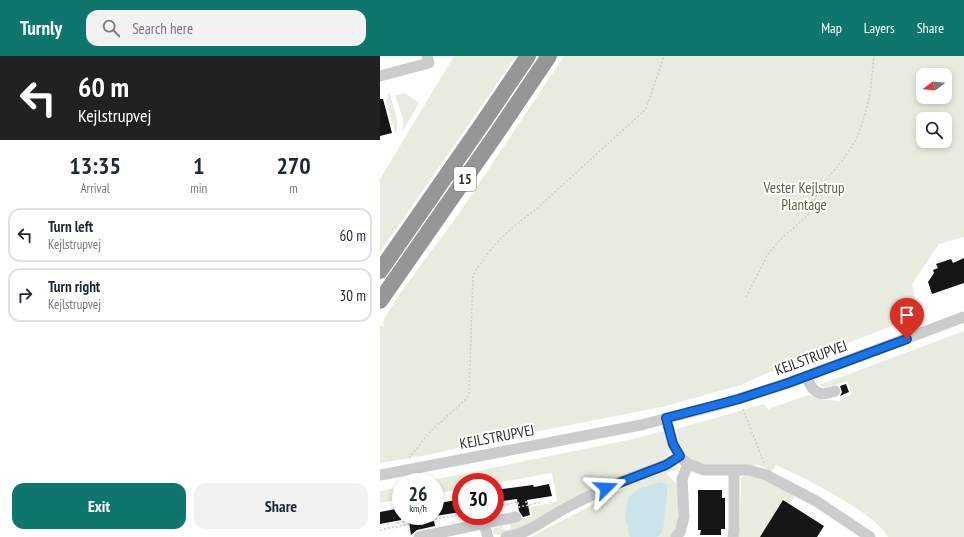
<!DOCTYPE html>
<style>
body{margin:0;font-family:"PT Sans Narrow",sans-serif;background:#f2f2f3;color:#1f2937;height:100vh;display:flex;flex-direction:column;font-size:15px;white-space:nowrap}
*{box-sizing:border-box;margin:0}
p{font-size:13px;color:#747a83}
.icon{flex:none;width:22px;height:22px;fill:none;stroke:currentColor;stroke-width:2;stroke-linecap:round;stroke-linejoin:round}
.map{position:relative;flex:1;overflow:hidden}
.sheet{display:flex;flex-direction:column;background:#fff;width:380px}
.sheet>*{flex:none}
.hud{background:#202124;color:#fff;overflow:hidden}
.needle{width:26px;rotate:254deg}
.buttons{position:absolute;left:536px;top:12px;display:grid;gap:8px}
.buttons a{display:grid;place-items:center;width:36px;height:36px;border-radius:8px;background:#fff;box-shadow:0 2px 6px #0003;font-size:20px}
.speed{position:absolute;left:12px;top:417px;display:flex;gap:8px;font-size:20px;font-weight:700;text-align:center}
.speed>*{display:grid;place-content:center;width:52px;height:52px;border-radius:50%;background:#fff;box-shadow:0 2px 6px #0003;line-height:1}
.speed small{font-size:10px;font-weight:400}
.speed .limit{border:6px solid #d22;background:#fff;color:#111}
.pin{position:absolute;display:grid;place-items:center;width:34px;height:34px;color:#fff;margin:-41px -17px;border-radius:50% 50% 50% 0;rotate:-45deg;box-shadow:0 0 4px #0007}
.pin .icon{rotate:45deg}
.me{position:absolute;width:44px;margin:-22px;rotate:69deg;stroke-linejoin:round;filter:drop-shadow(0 0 3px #0008)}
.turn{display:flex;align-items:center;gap:14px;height:84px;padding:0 12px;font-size:18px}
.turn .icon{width:52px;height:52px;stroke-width:2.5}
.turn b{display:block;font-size:28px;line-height:34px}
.eta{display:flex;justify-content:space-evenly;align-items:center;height:68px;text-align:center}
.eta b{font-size:24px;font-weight:800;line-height:28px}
.cta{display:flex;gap:8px;margin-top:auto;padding:8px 12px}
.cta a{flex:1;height:46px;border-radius:12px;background:#0f766e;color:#fff;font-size:16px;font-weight:800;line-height:46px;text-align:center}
.cta a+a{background:#f2f2f3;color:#1f2937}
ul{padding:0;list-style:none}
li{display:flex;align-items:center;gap:12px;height:54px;margin:0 8px 6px;padding:0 4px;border:2px solid #e0e1e3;border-radius:12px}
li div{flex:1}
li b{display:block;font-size:15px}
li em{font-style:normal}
header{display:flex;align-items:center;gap:24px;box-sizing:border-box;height:56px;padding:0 20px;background:#0f766e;color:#fff}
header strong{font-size:19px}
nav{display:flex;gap:22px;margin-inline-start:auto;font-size:14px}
.search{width:280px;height:36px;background:#f2f2f3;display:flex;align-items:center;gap:10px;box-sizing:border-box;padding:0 14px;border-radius:12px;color:#747a83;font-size:15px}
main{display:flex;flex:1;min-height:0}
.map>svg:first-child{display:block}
.green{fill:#e7ecde;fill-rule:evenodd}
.water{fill:#cbe3ea}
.building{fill:#161616}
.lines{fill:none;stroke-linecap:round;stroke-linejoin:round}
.path{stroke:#ccc;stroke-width:1.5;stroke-dasharray:2 2;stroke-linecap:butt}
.minor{stroke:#ccc;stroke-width:11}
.highway{stroke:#969696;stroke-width:16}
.route-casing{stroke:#114b97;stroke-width:10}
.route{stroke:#1a73e8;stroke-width:7}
.labels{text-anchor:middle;stroke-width:4;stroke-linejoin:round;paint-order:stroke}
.shield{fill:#fff;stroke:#6d6d6d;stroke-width:1}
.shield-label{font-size:14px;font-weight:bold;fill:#2f2f2f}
.park-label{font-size:15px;fill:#59693f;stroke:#fff}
.street-label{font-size:15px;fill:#2f2f2f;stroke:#fff}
</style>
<header>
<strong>Turnly</strong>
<div class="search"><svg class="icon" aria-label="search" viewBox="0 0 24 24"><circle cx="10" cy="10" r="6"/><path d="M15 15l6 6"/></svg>Search here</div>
<nav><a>Map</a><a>Layers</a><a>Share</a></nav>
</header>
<main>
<section class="sheet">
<div class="hud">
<div class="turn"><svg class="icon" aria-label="left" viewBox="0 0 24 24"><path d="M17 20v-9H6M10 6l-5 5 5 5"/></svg><div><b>60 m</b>Kejlstrupvej</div></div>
</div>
<div class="eta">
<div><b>13:35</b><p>Arrival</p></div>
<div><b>1</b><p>min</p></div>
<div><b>270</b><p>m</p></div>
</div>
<ul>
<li><svg class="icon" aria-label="left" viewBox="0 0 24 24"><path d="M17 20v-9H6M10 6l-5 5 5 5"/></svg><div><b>Turn left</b><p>Kejlstrupvej</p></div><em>60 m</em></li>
<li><svg class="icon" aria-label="right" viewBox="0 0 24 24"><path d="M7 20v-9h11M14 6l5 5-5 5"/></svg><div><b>Turn right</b><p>Kejlstrupvej</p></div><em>30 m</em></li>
</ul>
<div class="cta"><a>Exit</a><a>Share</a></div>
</section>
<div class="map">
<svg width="584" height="481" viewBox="0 0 584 481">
<rect width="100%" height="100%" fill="#fff"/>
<!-- green -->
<path class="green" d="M74,0H136L0,196V123Z
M184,0H584V181L559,188L532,228L539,260L380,320L361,329L286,350L99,387L48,399L0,407V269L3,271L4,263L19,239L80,156ZM543,19H565V41H543ZM543,63H565V85H543Z
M9,36C13,50 20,65 16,79L6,46Z
M25,37L39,47L23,75V63L15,39Z
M584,275V481H508C494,456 423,421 396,409L392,416L379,409H327L311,404L304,397L298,387L296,373L384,348L388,353L428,339L439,343L459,345L472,338L467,325L446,332L439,329Z
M279,376H284L290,397L279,407L134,477L119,479L114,478L113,475L114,472L123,470L124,474L130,473V468L139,467L138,463L152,460L151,451L171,447L177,445L172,417L115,427V426H81V433L55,438V426H43L253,383Z
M297,410L298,413L286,417L297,429C299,449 300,462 293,481H151L252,428Z
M366,419C384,423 399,431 415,439L411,447L403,443L380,481H358L360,470L361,422Z
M21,431V443L0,447V435Z"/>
<!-- water -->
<path class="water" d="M281,426L288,429L283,475L277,481H250L245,461L248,442L260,432Z"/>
<!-- building -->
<path class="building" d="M0,43H3L12,77L0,80Z
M584,202V227L552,238L548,226L554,217L553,214L558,212L556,208L571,203L573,207Z
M466,328L469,336L460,340L462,336L460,330Z
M169,428L172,440L147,444L150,459L143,461L139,455L137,443L115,446V434L153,429L154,431Z
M318,434H342V442H345V473H341V479H320L321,474H318Z
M81,443V456L55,460V448Z
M403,444L444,470L437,481H380Z
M21,452V464L0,468V456Z
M28,460H37L39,468L54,465L55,470L37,474L31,479Z"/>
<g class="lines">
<!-- path -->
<path class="path" d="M366,241L388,198L402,182L428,159L440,131L462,105L476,84L484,62L490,38L494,0
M363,353L384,407
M29,402L51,375L87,342L89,338L93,219C110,191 127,174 154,155L266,53L284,0
M146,445V449
M149,449L150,457
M115,451L138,446L139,451L162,446
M40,460L42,469
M49,460L50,464
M35,463L36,467
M29,464L30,468
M23,465L24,469
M18,466L19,470
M8,467L9,472
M0,474L81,458"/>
<!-- minor -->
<path class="minor" d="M0,20L49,7L47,0
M426,320C432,335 438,342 455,335
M286,362L293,388L299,400L308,408L324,414H369L386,419L436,445L490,481
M0,419L261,369L342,348L408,327L584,261
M104,468L108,481
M39,481L136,461
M126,481C150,477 165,463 186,452C210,439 235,428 261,418C274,413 289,409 299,400
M296,481L300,476L304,461L302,423L308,408
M353,481L354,472V414"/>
<!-- highway -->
<path class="highway" d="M0,215L102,68L148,0
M0,245L117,77L169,0"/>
</g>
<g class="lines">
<!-- route casing -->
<g class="route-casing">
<path id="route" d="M226,432L286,409L300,400L293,388L286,362L359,343L408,327L527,283"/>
</g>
<!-- route -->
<use href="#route" class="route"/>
</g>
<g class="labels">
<!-- shield labels -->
<rect class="shield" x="74" y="111" width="22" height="24" rx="3"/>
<g class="shield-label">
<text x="85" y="128">15</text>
</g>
<!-- park labels -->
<g class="park-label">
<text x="424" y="137">Vester Kejlstrup<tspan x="424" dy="17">Plantage</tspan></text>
</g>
<!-- street labels -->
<g class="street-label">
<text transform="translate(431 302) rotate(-20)" y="5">KEJLSTRUPVEJ</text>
<text transform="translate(117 381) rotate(-11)" y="5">KEJLSTRUPVEJ</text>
</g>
</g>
</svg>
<div class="buttons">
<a><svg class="needle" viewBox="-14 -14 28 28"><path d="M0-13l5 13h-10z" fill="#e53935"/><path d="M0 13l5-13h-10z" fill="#747a83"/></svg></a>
<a><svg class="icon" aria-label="search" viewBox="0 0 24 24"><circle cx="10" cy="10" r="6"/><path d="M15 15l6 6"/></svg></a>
</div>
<div class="speed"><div>26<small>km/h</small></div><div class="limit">30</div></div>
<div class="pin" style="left:527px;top:283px;background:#d93025"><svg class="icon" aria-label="arrive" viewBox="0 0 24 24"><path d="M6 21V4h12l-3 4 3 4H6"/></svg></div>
<svg class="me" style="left:226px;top:432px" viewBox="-20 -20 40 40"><path d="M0-17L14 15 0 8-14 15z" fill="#1a73e8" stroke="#fff" stroke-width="4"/></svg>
</div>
</main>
